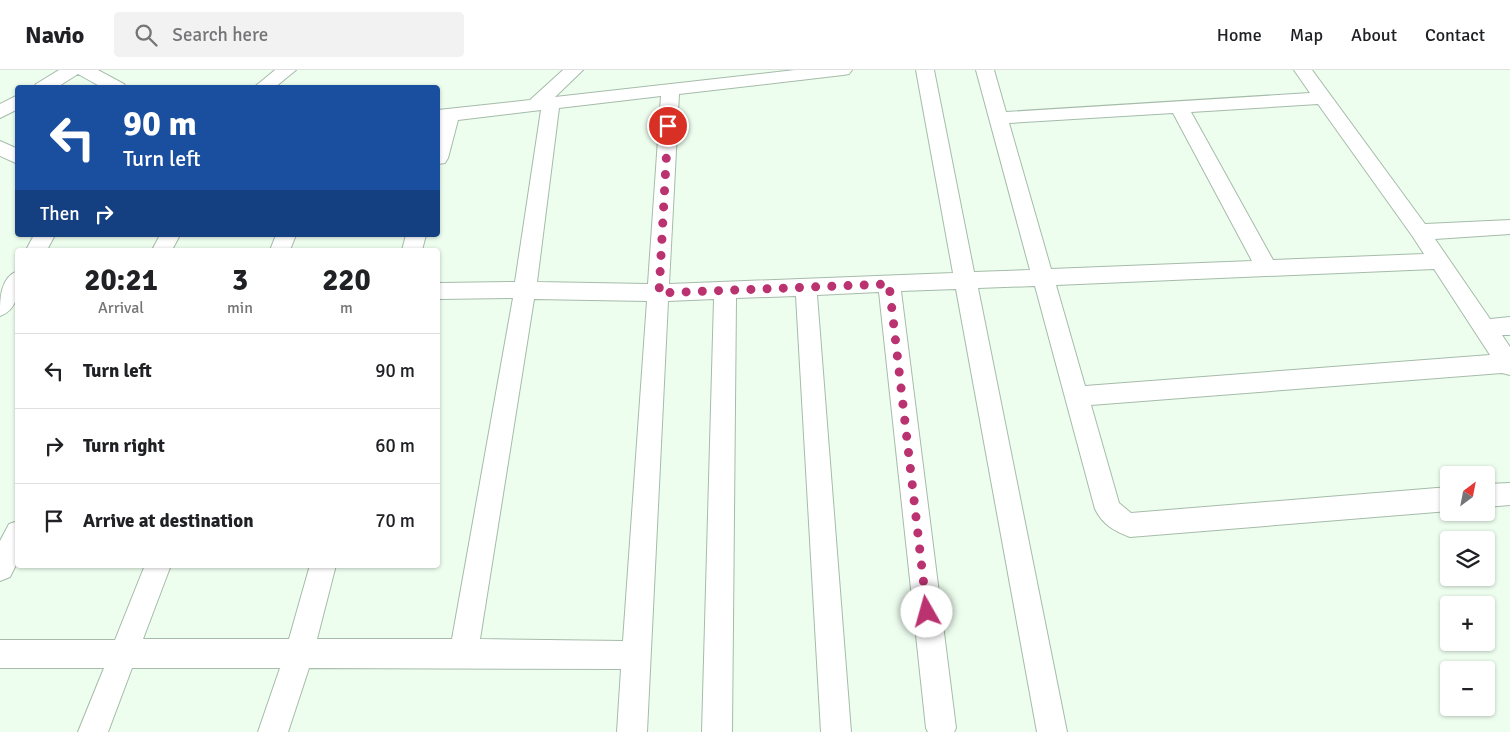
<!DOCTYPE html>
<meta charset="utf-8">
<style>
body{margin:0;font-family:Signika,sans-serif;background:#f2f2f2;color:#202124;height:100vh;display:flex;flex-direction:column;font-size:19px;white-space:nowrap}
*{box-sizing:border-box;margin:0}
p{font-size:16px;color:#757577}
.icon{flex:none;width:28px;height:28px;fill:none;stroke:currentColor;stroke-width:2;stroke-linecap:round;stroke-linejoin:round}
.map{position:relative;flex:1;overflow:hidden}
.side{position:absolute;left:15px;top:178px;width:425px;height:320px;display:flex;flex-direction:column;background:#fff;border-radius:5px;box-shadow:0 1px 4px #0004}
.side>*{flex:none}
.banner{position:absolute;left:15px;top:15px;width:425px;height:152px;border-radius:5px;box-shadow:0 1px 4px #0004;background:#1a4fa0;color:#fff;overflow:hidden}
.needle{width:32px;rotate:32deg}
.tools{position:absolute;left:1440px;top:396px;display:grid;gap:10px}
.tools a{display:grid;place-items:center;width:55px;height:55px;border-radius:5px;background:#fff;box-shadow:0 1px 4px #0004;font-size:25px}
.pin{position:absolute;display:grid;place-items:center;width:42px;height:42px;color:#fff;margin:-21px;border:2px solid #fff;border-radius:50%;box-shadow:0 1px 5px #0007}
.me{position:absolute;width:55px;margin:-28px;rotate:353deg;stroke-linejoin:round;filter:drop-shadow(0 0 4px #0008)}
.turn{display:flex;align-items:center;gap:18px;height:105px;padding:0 25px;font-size:22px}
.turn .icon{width:65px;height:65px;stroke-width:2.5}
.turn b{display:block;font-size:35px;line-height:42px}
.then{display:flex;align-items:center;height:48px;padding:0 25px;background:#0003;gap:10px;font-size:19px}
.eta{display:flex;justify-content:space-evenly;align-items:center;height:85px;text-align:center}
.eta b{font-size:30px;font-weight:700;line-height:35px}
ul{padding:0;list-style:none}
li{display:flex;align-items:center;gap:15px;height:75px;padding:0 25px;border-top:1px solid #e0e0e0}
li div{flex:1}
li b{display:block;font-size:19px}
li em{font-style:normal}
header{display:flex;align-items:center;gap:30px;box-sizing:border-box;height:70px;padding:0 25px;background:#fff;border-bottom:1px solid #e0e0e0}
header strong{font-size:24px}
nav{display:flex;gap:28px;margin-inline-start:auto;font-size:18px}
.search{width:350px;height:45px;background:#f2f2f2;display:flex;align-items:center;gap:12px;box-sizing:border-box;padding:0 18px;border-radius:5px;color:#757577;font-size:19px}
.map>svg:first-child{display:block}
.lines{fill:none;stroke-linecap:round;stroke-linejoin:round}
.street-casing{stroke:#a6bba9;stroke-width:2}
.street{fill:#fff;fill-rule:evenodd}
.route{stroke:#ba326f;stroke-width:9;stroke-dasharray:0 16.2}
</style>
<header>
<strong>Navio</strong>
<div class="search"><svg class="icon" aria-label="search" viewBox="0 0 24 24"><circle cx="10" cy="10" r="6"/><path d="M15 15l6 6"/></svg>Search here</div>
<nav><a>Home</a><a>Map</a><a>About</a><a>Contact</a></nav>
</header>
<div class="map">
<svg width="1510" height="662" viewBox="0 0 1510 662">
<rect width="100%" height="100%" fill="#edfeef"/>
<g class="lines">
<!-- street casing -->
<g class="street-casing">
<path id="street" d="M59,0H98L124,14L127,18H103L78,4L56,18H33L36,14Z
M275,0H296L274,18H253Z
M563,0H583L555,27L795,0H852L849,4L843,5L679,24L669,214L953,203L916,0H934L974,202L1030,200L976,0H994L1006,42L1310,23L1294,0H1312L1425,154L1510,150V164L1435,169L1490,249L1510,247V265H1502L1510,277V305L1502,303L1091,335L1119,433L1131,443L1449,417V441L1130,467C1114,461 1103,455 1095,439L1035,216L978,218L1067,662H1037L956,219L901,221L956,658L954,662H928L926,658L879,222L817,225L851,662H821L796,226L736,228L732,662H702L714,229L668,231L647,662H617L621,599L309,598L288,662H258L280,598H132L108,662H78L104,598H0V570H115L145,495H171L143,569H289L310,495H336L317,569H452L513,228L438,229V213L515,212L541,40L458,50L448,88L445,93L438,94V40L530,30ZM661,26L648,214L537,212L559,38ZM1318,34L1413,167L1424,184L1273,190L1191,42ZM1173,43L1252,191L1051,199L1009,53ZM1434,199L1490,285L1085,316L1056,215ZM534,229L647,231L623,571L480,569Z
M18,25V39L0,48V34Z
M0,71L18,79V94L0,86Z
M34,165H55L47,180H26Z
M160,165H180L172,180H152Z
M276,165H296L290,180H270Z
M406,165H426L422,180H402Z
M18,201C18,218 20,239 0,246C0,229 0,207 18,201Z
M1510,413V435L1486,437V414Z
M18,451V491L10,507L0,511V471L9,454Z"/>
</g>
<!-- street -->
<use href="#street" class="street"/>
</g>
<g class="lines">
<!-- route -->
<path class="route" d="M668,56L659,223L889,214L927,542"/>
</g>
</svg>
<div class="tools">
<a><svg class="needle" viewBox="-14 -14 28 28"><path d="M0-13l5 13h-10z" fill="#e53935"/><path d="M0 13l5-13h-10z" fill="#757577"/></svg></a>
<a><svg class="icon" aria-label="layers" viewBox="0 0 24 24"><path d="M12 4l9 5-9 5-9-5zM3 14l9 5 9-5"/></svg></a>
<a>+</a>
<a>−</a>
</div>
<div class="pin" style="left:668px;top:56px;background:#d93025"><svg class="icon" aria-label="arrive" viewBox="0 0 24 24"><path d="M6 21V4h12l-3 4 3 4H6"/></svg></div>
<svg class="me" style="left:927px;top:542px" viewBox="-20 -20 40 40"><circle r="19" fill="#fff"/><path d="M0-13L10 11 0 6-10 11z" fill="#ba326f"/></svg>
<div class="banner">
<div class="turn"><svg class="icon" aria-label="left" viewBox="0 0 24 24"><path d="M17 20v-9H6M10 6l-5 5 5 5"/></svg><div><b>90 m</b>Turn left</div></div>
<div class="then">Then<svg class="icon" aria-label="right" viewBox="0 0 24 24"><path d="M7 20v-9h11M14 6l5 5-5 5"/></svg></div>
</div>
<section class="side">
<div class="eta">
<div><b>20:21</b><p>Arrival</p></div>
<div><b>3</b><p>min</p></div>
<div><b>220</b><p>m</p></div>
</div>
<ul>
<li><svg class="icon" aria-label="left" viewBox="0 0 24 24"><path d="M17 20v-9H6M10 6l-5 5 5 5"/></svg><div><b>Turn left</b></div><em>90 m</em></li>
<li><svg class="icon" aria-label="right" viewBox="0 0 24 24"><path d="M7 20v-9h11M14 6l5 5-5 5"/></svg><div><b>Turn right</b></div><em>60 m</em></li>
<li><svg class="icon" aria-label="arrive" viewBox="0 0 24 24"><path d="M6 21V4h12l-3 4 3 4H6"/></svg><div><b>Arrive at destination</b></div><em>70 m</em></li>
</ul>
</section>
</div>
